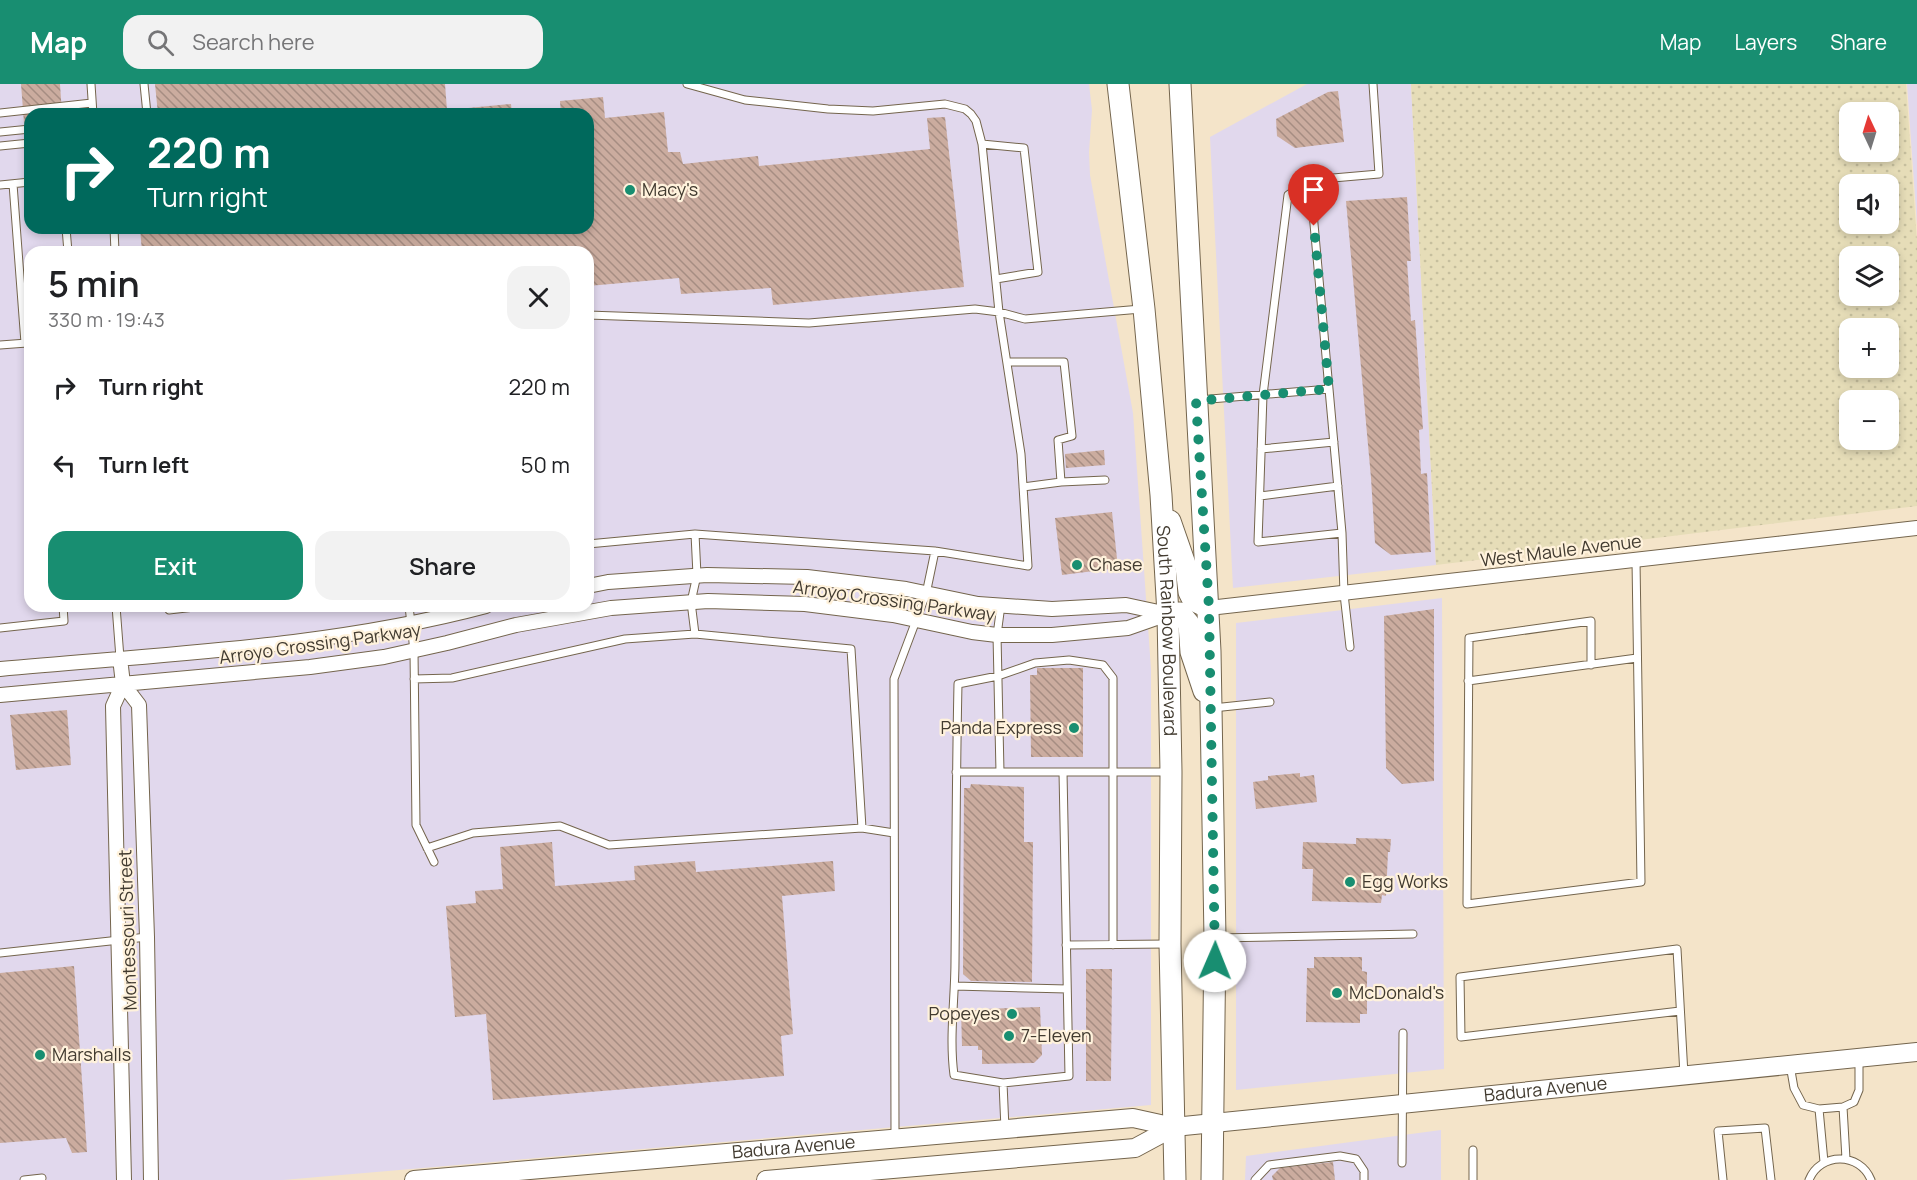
<!DOCTYPE html>
<meta charset="utf-8">
<style>
body{margin:0;font-family:Manrope,sans-serif;background:#f2f2f2;color:#202124;height:100vh;display:flex;flex-direction:column;font-size:22px;white-space:nowrap}
*{box-sizing:border-box;margin:0}
p{font-size:20px;color:#757577}
.icon{flex:none;width:33px;height:33px;fill:none;stroke:currentColor;stroke-width:2;stroke-linecap:round;stroke-linejoin:round}
.map{position:relative;flex:1;overflow:hidden}
.details{position:absolute;left:24px;top:162px;width:570px;height:366px;display:flex;flex-direction:column;background:#fff;border-radius:18px;box-shadow:0 3px 9px #0003}
.details>*{flex:none}
.banner{position:absolute;left:24px;top:24px;width:570px;height:126px;border-radius:18px;box-shadow:0 3px 9px #0003;background:#00695c;color:#fff;overflow:hidden}
.needle{width:39px;rotate:356deg}
.buttons{position:absolute;left:1839px;top:18px;display:grid;gap:12px}
.buttons a{display:grid;place-items:center;width:60px;height:60px;border-radius:12px;background:#fff;box-shadow:0 3px 9px #0003;font-size:30px}
.pin{position:absolute;display:grid;place-items:center;width:51px;height:51px;color:#fff;margin:-62px -26px;border-radius:50% 50% 50% 0;rotate:-45deg;box-shadow:0 0 6px #0007}
.pin .icon{rotate:45deg}
.me{position:absolute;width:66px;margin:-33px;rotate:1deg;stroke-linejoin:round;filter:drop-shadow(0 0 4px #0008)}
.turn{display:flex;align-items:center;gap:21px;height:126px;padding:0 24px;font-size:27px}
.turn .icon{width:78px;height:78px;stroke-width:2.5}
.turn b{display:block;font-size:42px;line-height:51px}
.round{display:grid;place-items:center;flex:none;width:63px;height:63px;border-radius:18px;background:#f2f2f2}
.summary{display:flex;align-items:center;justify-content:space-between;height:102px;padding:0 24px}
h1{font-size:36px;font-weight:600;line-height:45px}
.primary-button{display:flex;gap:12px;margin-top:auto;padding:12px 24px}
.primary-button a{flex:1;height:69px;border-radius:18px;background:#188e71;color:#fff;font-size:24px;font-weight:600;line-height:69px;text-align:center}
.primary-button a+a{background:#f2f2f2;color:#202124}
ul{padding:0;list-style:none}
li{display:flex;align-items:center;gap:18px;height:78px;padding:0 24px}
li div{flex:1}
li b{display:block;font-size:22px}
li em{font-style:normal}
header{display:flex;align-items:center;gap:36px;box-sizing:border-box;height:84px;padding:0 30px;background:#188e71;color:#fff}
header strong{font-size:28px}
nav{display:flex;gap:33px;margin-inline-start:auto;font-size:21px}
.search{width:420px;height:54px;background:#f2f2f2;display:flex;align-items:center;gap:15px;box-sizing:border-box;padding:0 21px;border-radius:18px;color:#757577;font-size:22px}
.map>svg:first-child{display:block}
.commercial{fill:#e1d8ed;fill-rule:evenodd}
.sand{fill:url(#sand-dots);fill-rule:evenodd}
.building{fill:url(#building-back-hatch)}
.lines{fill:none;stroke-linecap:round;stroke-linejoin:round}
.lane-casing{stroke:#74654d;stroke-width:9}
.street-casing{stroke:#74654d;stroke-width:16}
.secondary-casing{stroke:#74654d;stroke-width:20}
.primary-casing{stroke:#74654d;stroke-width:23}
.lane{stroke:#fff;stroke-width:7}
.street{stroke:#fff;stroke-width:14}
.secondary{stroke:#fff;stroke-width:18}
.primary{stroke:#fff;stroke-width:21}
.route{stroke:#188e71;stroke-width:10;stroke-dasharray:0 18}
.poi-dot{fill:#188e71;stroke:#fff2dc;stroke-width:2}
.labels{text-anchor:middle;stroke-width:4.5;stroke-linejoin:round;paint-order:stroke}
.poi-label{font-size:18px;fill:#423b30;stroke:#fff2dc;text-anchor:start}
.street-label{font-size:18px;fill:#423b30;stroke:#fff2dc}
</style>
<header>
<strong>Map</strong>
<div class="search"><svg class="icon" aria-label="search" viewBox="0 0 24 24"><circle cx="10" cy="10" r="6"/><path d="M15 15l6 6"/></svg>Search here</div>
<nav><a>Map</a><a>Layers</a><a>Share</a></nav>
</header>
<div class="map">
<svg width="1917" height="1096" viewBox="0 0 1917 1096">
<defs>
<pattern id="sand-dots" width="8" height="8" patternUnits="userSpaceOnUse" patternTransform="scale(1.5)"><rect width="8" height="8" fill="#e6ddb8"/><path d="M2 2h.1M6 6h.1" fill="none" stroke="#c6bf9e" stroke-width="1.8" stroke-linecap="round"/></pattern>
<pattern id="building-back-hatch" width="6" height="6" patternUnits="userSpaceOnUse" patternTransform="scale(1.5)"><rect width="6" height="6" fill="#cbac9f"/><path d="M-1 5l2 2M0 0l6 6M5-1l2 2" fill="none" stroke="#a68d82"/></pattern>
</defs>
<rect width="100%" height="100%" fill="#f4e4c9"/>
<!-- commercial -->
<path class="commercial" d="M0,0H1089L1092,26L1089,68L1090,91L1133,329L1151,585V1021L283,1096H0ZM30,30H588V144H30ZM30,168H588V522H30Z
M1307,0H1411L1436,481L1233,504L1210,53Z
M1907,0H1917V141Z
M1442,514L1444,985L1236,1006V539Z
M1441,1046V1096H1245L1246,1072Z"/>
<!-- sand -->
<path class="sand" d="M1411,0H1906L1917,158V422L1436,481ZM1850,28H1888V68H1850ZM1850,100H1888V140H1850ZM1850,172H1888V212H1850ZM1850,244H1888V284H1850ZM1850,316H1888V356H1850Z"/>
<!-- building -->
<path class="building" d="M21,0H60L62,30H30V51L25,52Z
M155,0H445L447,26L511,20L512,30H158Z
M1338,7L1344,58L1295,64L1277,52L1276,35L1328,8Z
M603,13L605,34L664,28L668,68H680L683,80L758,72L759,82L930,65L927,34L945,33L964,203L773,221L771,204L681,210L679,194L588,202V168H464V166L446,168H142L140,144H588V30H561L560,17Z
M1407,113L1411,177H1407L1411,237L1415,236L1423,345L1419,346L1421,390L1427,389L1431,468L1391,471L1375,459L1371,394L1346,117Z
M1104,366L1105,381L1066,384L1065,370Z
M1112,428L1118,484L1062,491L1055,434Z
M1434,525V697L1402,700L1386,684L1384,532Z
M1037,584H1083V673H1031L1030,591H1037Z
M67,626L71,681L16,686L10,631Z
M1300,689V693L1314,691L1317,718L1256,725L1253,698L1268,696V692Z
M971,700L1024,703V758H1033L1032,898L971,897L963,890L964,704H970Z
M1356,754L1391,755L1390,768H1388L1386,812L1382,811L1381,819L1312,817L1313,785H1302L1303,758L1356,760Z
M552,758L555,802L635,796L634,782L695,777L696,788L833,777L835,807L782,812L793,950L781,952L784,992L493,1016L486,930L455,933L446,822L476,819L475,807L503,805L500,763Z
M1314,873H1362V887L1367,888V930H1360V939L1306,938L1307,884H1314Z
M74,882L87,1068L72,1069L66,1054L0,1059V889Z
M1086,885H1112L1111,997H1086Z
M1040,923L1042,971L1034,979L982,980V966H978V962H962L961,926H977V936H984V925Z
M1333,1078L1335,1096H1273L1272,1092L1280,1084Z"/>
<g class="lines">
<!-- lane casing -->
<g class="lane-casing">
<path id="lane" d="M91,0L93,30
M144,0L147,30
M0,29L92,19
M0,48L30,45
M982,60L1024,64L1038,188L996,195
M0,62L30,59
M1310,96L1288,111L1263,311L1258,458L1342,449L1344,510L1350,563
M13,100L25,259
M0,101L30,98
M66,144L68,168
M114,144L115,168
M588,231L809,239L975,225L999,228L1025,235L1141,225
M0,261L27,259
M1007,278H1064L1072,352L1058,356L1061,398
M1329,305L1342,449
M1199,316L1329,305L1310,96L1379,90L1373,0
M1261,365L1334,358
M1023,403L1061,398L1105,396
M1260,412L1338,402
M695,450L697,491L691,518L695,550L851,565L862,744
M588,460L695,450L935,467L1028,482L1021,370L999,228L982,60L976,37L971,30L965,25L945,20L873,27L828,25L745,16L687,0
M116,522L120,574
M168,522L169,526L203,522
M409,522L414,567L416,741L434,778
M0,544L64,537L63,522
M1591,581V537L1469,554L1467,820L1641,798L1636,477
M414,595L452,594L625,555L695,550
M1468,597L1637,574
M1213,624L1270,618
M956,688H1169
M1000,688L997,551L1001,521
M1063,688L1069,992L1003,999L954,991C949,953 955,915 955,877C956,784 956,692 958,600L998,592L1035,579L1069,576L1103,581L1113,594V861
M427,764L473,749L560,742L609,761L862,744L894,749
M1217,854L1413,850
M1066,861L1168,860
M0,869L147,853
M955,902L1067,905
M1680,927L1461,953L1460,893L1677,865L1684,991
M1790,981L1794,1004L1803,1021L1819,1025L1824,1078
M1003,999L1005,1045
M1819,1025L1843,1023
M895,1052L894,595L926,510L935,467
M1473,1066V1096
M1846,1075L1843,1023L1854,1018L1859,1006V975
M1402,1079L1403,949
M24,1096L42,1094
M1255,1096L1269,1081L1340,1072L1356,1075L1364,1087V1096
M1723,1096L1718,1047L1765,1044L1771,1096
M1809,1096C1820,1068 1860,1068 1871,1096"/>
</g>
<!-- street casing -->
<g class="street-casing">
<path id="street" d="M588,502L608,498L707,491L807,493L906,505L978,520L1052,525L1126,521L1168,530
M1209,524L1917,444
M120,574L123,600L113,622L124,1096
M0,585C162,570 328,564 486,522
M123,600L139,621L147,853L151,1096
M0,611L310,583L384,573L447,559L516,541L611,524L708,517L805,520L893,531L972,548L997,551H1052L1128,544L1168,530"/>
</g>
<!-- secondary casing -->
<g class="secondary-casing">
<g id="secondary">
<path id="s1" d="M414,1096L1133,1034L1174,1043L1917,968"/>
<path d="M766,1096L1135,1064L1174,1043"/>
</g>
</g>
<!-- primary casing -->
<g class="primary-casing">
<g id="primary">
<path id="s2" d="M1118,0L1144,225L1161,411L1168,530L1171,688L1170,860L1175,1096"/>
<path d="M1180,0L1210,567L1215,854L1212,1096"/>
<path d="M1170,437L1186,483L1189,508L1193,516L1209,524"/>
<path d="M1168,530L1180,529L1189,540L1191,568L1204,607"/>
</g>
</g>
<!-- lane -->
<use href="#lane" class="lane"/>
<!-- street -->
<use href="#street" class="street"/>
<!-- secondary -->
<use href="#secondary" class="secondary"/>
<!-- primary -->
<use href="#primary" class="primary"/>
</g>
<g class="lines">
<!-- route -->
<path class="route" d="M1215,877L1209,524L1196,317L1329,305L1314,142"/>
</g>
<!-- markers -->
<g class="poi-dot">
<circle cx="630" cy="106" r="6"/>
<circle cx="1077" cy="481" r="6"/>
<circle cx="1074" cy="644" r="6"/>
<circle cx="1350" cy="798" r="6"/>
<circle cx="1337" cy="909" r="6"/>
<circle cx="1012" cy="930" r="6"/>
<circle cx="1009" cy="952" r="6"/>
<circle cx="40" cy="971" r="6"/>
</g>
<g class="labels">
<!-- poi labels -->
<g class="poi-label">
<text x="642" y="112">Macy's</text>
<text x="1089" y="487">Chase</text>
<text x="1062" y="650" text-anchor="end">Panda Express</text>
<text x="1362" y="804">Egg Works</text>
<text x="1349" y="915">McDonald's</text>
<text x="1000" y="936" text-anchor="end">Popeyes</text>
<text x="1021" y="958">7-Eleven</text>
<text x="52" y="977">Marshalls</text>
</g>
<!-- street labels -->
<g class="street-label">
<text transform="translate(1561 467) rotate(-7)" y="6">West Maule Avenue</text>
<text transform="translate(894 517) rotate(8)" y="6">Arroyo Crossing Parkway</text>
<text dy="6" stroke="none"><textPath href="#s2" startOffset="549">South Rainbow Boulevard</textPath></text>
<text transform="translate(320 560) rotate(-8)" y="6">Arroyo Crossing Parkway</text>
<text transform="translate(128 846) rotate(-92)" y="6">Montessouri Street</text>
<text dy="6" stroke="none"><textPath href="#s1" startOffset="1137">Badura Avenue</textPath></text>
<text dy="6" stroke="none"><textPath href="#s1" startOffset="381">Badura Avenue</textPath></text>
</g>
</g>
</svg>
<div class="buttons">
<a><svg class="needle" viewBox="-14 -14 28 28"><path d="M0-13l5 13h-10z" fill="#e53935"/><path d="M0 13l5-13h-10z" fill="#757577"/></svg></a>
<a><svg class="icon" aria-label="sound" viewBox="0 0 24 24"><path d="M4 9h4l5-4v14l-5-4H4zM17 9q2 3 0 6"/></svg></a>
<a><svg class="icon" aria-label="layers" viewBox="0 0 24 24"><path d="M12 4l9 5-9 5-9-5zM3 14l9 5 9-5"/></svg></a>
<a>+</a>
<a>−</a>
</div>
<div class="pin" style="left:1314px;top:142px;background:#d93025"><svg class="icon" aria-label="arrive" viewBox="0 0 24 24"><path d="M6 21V4h12l-3 4 3 4H6"/></svg></div>
<svg class="me" style="left:1215px;top:877px" viewBox="-20 -20 40 40"><circle r="19" fill="#fff"/><path d="M0-13L10 11 0 6-10 11z" fill="#188e71"/></svg>
<div class="banner">
<div class="turn"><svg class="icon" aria-label="right" viewBox="0 0 24 24"><path d="M7 20v-9h11M14 6l5 5-5 5"/></svg><div><b>220 m</b>Turn right</div></div>
</div>
<section class="details">
<div class="summary"><div><h1>5 min</h1><p>330 m · 19:43</p></div><a class="round"><svg class="icon" aria-label="close" viewBox="0 0 24 24"><path d="M6 6l12 12M18 6L6 18"/></svg></a></div>
<ul>
<li><svg class="icon" aria-label="right" viewBox="0 0 24 24"><path d="M7 20v-9h11M14 6l5 5-5 5"/></svg><div><b>Turn right</b></div><em>220 m</em></li>
<li><svg class="icon" aria-label="left" viewBox="0 0 24 24"><path d="M17 20v-9H6M10 6l-5 5 5 5"/></svg><div><b>Turn left</b></div><em>50 m</em></li>
</ul>
<div class="primary-button"><a>Exit</a><a>Share</a></div>
</section>
</div>
